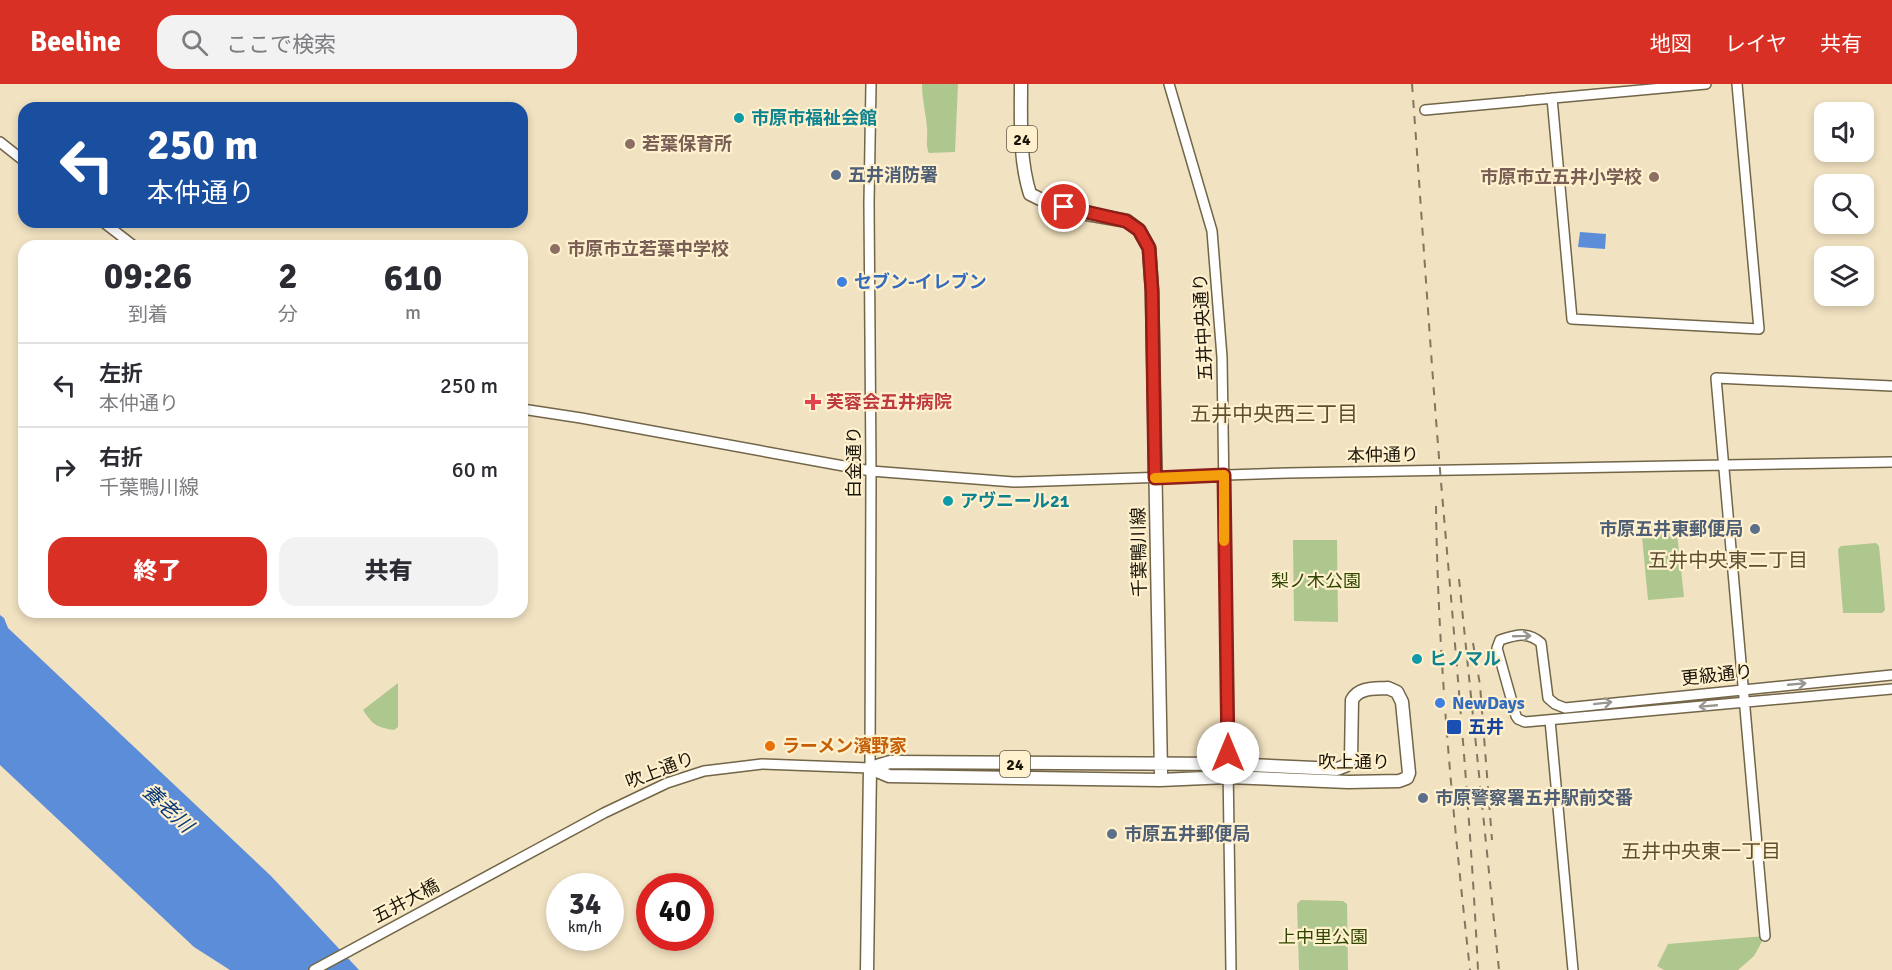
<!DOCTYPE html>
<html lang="ja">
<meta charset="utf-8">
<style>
body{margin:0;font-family:Signika,"Noto Sans JP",sans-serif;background:#f2f2f3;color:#2b2b33;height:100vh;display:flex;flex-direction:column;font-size:22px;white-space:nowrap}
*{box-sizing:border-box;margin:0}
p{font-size:20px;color:#7c7c81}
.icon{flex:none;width:33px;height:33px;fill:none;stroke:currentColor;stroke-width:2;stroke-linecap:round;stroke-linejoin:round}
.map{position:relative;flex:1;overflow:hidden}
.side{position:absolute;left:18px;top:156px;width:510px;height:378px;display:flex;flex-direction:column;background:#fff;border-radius:18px;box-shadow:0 3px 9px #0003}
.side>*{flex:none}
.hud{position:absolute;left:18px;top:18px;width:510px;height:126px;border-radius:18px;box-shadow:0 3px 9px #0003;background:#1a4fa0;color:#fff;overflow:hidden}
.buttons{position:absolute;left:1814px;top:18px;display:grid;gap:12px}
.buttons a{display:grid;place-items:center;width:60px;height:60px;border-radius:12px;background:#fff;box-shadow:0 3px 9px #0003;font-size:30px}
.speed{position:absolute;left:546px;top:789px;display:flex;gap:12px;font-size:30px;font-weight:700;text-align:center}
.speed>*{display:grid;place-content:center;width:78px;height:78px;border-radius:50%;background:#fff;box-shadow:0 3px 9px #0003;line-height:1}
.speed small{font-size:15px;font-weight:400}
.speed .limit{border:9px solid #d22;background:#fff;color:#111}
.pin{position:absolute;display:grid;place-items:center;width:51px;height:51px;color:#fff;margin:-26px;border:3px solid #fff;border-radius:50%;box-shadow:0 2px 6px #0007}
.me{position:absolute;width:66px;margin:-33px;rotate:0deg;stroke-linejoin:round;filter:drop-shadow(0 0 4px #0008)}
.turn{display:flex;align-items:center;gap:21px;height:126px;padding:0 30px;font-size:27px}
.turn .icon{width:78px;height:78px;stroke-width:2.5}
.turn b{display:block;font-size:42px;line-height:51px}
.eta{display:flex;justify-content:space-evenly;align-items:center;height:102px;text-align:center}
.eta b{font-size:36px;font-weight:800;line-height:42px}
.primary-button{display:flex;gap:12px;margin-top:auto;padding:12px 30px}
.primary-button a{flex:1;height:69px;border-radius:18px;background:#d93025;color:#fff;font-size:24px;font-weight:800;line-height:69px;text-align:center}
.primary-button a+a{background:#f2f2f3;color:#2b2b33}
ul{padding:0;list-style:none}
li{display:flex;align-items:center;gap:18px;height:84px;padding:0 30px;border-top:2px solid #e1e1e2}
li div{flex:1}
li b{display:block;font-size:22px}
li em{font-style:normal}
header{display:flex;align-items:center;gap:36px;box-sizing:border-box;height:84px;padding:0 30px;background:#d93025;color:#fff}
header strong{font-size:28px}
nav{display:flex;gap:33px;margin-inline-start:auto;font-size:21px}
.search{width:420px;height:54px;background:#f2f2f3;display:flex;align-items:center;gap:15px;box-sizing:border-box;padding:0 21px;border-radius:18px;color:#7c7c81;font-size:22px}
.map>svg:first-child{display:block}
.green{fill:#aec78e}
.water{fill:#5c8dd9}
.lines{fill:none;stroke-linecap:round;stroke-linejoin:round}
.minor-casing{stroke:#726548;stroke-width:12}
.major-casing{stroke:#726548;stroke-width:15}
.minor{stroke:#fff;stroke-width:9}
.major{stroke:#fff;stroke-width:12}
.rail{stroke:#817761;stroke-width:2;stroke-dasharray:8 8;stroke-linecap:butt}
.oneway{stroke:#989690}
.route-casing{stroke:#8d1f18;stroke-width:15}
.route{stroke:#d93025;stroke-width:10}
.slow{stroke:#f59e0b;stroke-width:10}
.culture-dot{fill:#0f9aa8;stroke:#fff0ce;stroke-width:2}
.education-dot{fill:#8d6e63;stroke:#fff0ce;stroke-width:2}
.service-dot{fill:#5c6f8a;stroke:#fff0ce;stroke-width:2}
.shop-dot{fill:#3f7fe0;stroke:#fff0ce;stroke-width:2}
.health-dot{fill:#e0444e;stroke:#fff0ce;stroke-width:2}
.transit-dot{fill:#1a4fb4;stroke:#fff0ce;stroke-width:2}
.food-dot{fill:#e8710a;stroke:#fff0ce;stroke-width:2}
.labels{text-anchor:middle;stroke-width:4.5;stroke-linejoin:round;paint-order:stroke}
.shield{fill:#fff0ce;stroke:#5f5744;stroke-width:1.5}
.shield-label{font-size:16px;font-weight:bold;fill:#1a1509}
.culture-label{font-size:18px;font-weight:bold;fill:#0d838f;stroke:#fff0ce;text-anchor:start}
.education-label{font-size:18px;font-weight:bold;fill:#785e54;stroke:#fff0ce;text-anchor:start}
.service-label{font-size:18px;font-weight:bold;fill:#4e5e75;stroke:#fff0ce;text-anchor:start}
.shop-label{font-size:18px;font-weight:bold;fill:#366cbe;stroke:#fff0ce;text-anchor:start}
.street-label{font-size:18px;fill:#1a1509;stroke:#fff0ce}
.health-label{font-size:18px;font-weight:bold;fill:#be3a42;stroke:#fff0ce;text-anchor:start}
.park-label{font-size:18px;fill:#304701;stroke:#fff0ce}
.transit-label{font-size:18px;font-weight:bold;fill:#164399;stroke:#fff0ce;text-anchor:start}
.food-label{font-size:18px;font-weight:bold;fill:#c56008;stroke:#fff0ce;text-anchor:start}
.neighbourhood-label{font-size:20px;fill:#5c4f32;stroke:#fff0ce}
.water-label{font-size:20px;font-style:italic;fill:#07387b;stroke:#fff0ce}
.quarter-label{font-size:21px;fill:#5c4f32;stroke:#fff0ce}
</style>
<header>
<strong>Beeline</strong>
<div class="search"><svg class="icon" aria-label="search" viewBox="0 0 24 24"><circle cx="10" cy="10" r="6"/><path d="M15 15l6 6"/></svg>ここで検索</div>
<nav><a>地図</a><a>レイヤ</a><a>共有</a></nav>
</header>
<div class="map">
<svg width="1892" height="886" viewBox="0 0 1892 886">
<rect width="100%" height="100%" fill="#f1e2c1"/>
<!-- green -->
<path class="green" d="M922,0H958L955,68L929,69C925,61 928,53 927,44C926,29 922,16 922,0Z
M1676,440L1684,513L1648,516L1641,442Z
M1293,456H1337L1338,538L1294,537Z
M1876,459L1879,462L1885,526L1882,529H1843L1838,465L1841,462Z
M398,599V643L394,646C376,643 373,641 363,626Z
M1301,816L1343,817L1347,820L1348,886H1299L1297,820Z
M1765,852L1754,872L1738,886H1664L1657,882L1668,860Z"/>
<!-- water -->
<path class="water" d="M1580,148L1606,150L1605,165L1578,163Z
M0,531L4,534L8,544L271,792L359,886H230L194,863L0,681Z"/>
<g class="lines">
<!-- minor casing -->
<g class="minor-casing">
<path id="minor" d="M1169,0L1212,147L1222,273L1231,886
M1552,14L1572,235L1759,245L1737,0
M1425,26L1706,0
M0,58L24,77
M103,138L134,162
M522,325L581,334L871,387L1014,398L1288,389L1892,378
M1892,591L1565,624L1555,620L1548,614L1541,559C1528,547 1516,551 1500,556L1497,564L1516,632L1518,635L1525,638L1892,605
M1550,636L1573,886
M1765,852L1716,294L1892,302
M314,886L604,729L667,699L704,687L762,680L870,684L871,387L869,119L871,0"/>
</g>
<!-- major casing -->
<g class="major-casing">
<path id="major" d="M1021,0C1021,36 1019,75 1030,110L1046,118L1081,129L1127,137L1139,146L1149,164L1152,207L1161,689
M1388,604L1397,608L1402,618L1409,689L1407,694L1399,697L1348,698L1228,693L1160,696L889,692L870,684L890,678L1228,680L1337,685L1345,682L1351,675L1352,616C1359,603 1374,605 1388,604Z
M867,886L870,684"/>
</g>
<!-- minor -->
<use href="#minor" class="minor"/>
<!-- major -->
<use href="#major" class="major"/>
<!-- rail -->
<path class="rail" d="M1412,0C1422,133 1430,265 1441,398C1455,561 1470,723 1478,886
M1436,422C1438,578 1453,732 1470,886
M1459,495L1499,886
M1473,559L1480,601L1492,756"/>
</g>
<!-- one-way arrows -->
<defs><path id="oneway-shaft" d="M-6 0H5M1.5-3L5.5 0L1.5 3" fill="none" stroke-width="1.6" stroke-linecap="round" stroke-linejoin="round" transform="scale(1.5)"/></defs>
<g class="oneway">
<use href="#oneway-shaft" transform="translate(1522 552) rotate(-2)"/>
<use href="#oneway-shaft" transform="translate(1797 600) rotate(-5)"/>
<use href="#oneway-shaft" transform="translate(1603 619) rotate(-7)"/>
<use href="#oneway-shaft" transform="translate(1708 622) rotate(175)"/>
</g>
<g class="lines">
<!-- route casing -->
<g class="route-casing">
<path id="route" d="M1064,123L1126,137L1139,146L1149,164L1152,207L1155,394L1224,391L1228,669"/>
</g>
<!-- route -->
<use href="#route" class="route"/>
<!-- slow -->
<path class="slow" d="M1155,394L1224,391V457"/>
</g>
<!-- markers -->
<g class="culture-dot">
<circle cx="739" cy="34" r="6"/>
<circle cx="948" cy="417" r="6"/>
<circle cx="1417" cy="575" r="6"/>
</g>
<g class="education-dot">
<circle cx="630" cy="60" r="6"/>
<circle cx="1654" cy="93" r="6"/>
<circle cx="555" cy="165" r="6"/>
</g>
<g class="service-dot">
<circle cx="836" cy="91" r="6"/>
<circle cx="1755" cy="445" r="6"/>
<circle cx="1423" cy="714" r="6"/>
<circle cx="1112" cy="750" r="6"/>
</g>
<g class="shop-dot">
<circle cx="842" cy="198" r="6"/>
<circle cx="1440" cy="619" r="6"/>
</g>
<path class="health-dot" d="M810 309h6v6h6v6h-6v6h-6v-6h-6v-6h6z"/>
<rect class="transit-dot" x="1446" y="635" width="16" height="16" rx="3"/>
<circle class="food-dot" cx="770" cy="662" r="6"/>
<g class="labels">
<!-- shield labels -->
<g class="shield">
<rect x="1007" y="42" width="30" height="26" rx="4.5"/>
<rect x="1000" y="667" width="30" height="26" rx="4.5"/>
</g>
<g class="shield-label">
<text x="1022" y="61">24</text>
<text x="1015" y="686">24</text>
</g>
<!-- culture labels -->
<g class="culture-label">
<text x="751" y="40">市原市福祉会館</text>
<text x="960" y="423">アヴニール21</text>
<text x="1429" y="581">ヒノマル</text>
</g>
<!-- education labels -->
<g class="education-label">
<text x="642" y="66">若葉保育所</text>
<text x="1642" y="99" text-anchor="end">市原市立五井小学校</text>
<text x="567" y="171">市原市立若葉中学校</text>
</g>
<!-- service labels -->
<g class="service-label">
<text x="848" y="97">五井消防署</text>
<text x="1743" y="451" text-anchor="end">市原五井東郵便局</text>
<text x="1435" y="720">市原警察署五井駅前交番</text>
<text x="1124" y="756">市原五井郵便局</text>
</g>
<!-- shop labels -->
<g class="shop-label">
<text x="854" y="204">セブン-イレブン</text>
<text x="1452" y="625">NewDays</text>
</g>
<!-- street labels -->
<g class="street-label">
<text transform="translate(1203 243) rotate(-93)" y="6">五井中央通り</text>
<text transform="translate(1383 371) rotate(-1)" y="6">本仲通り</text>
<text transform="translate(854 378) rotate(-90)" y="6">白金通り</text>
<text transform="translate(1139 468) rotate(-91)" y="6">千葉鴨川線</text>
<text transform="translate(1717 591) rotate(-6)" y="6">更級通り</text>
<text x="1354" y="684">吹上通り</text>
<text transform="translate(660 686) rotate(-21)" y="6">吹上通り</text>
<text transform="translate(406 817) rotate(-28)" y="6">五井大橋</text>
</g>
<!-- health labels -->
<g class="health-label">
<text x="826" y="324">芙蓉会五井病院</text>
</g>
<!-- park labels -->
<g class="park-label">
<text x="1316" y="503">梨ノ木公園</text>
<text x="1323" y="859">上中里公園</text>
</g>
<!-- transit labels -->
<g class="transit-label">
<text x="1468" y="649">五井</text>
</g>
<!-- food labels -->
<g class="food-label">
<text x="782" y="668">ラーメン濱野家</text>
</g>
<!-- neighbourhood labels -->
<g class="neighbourhood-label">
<text x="1728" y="483">五井中央東二丁目</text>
<text x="1701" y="774">五井中央東一丁目</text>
</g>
<!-- water labels -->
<g class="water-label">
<text transform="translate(168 724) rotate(43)" y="7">養老川</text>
</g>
<!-- quarter labels -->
<g class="quarter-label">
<text x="1274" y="337">五井中央西三丁目</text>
</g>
</g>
</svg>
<div class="buttons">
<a><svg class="icon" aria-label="sound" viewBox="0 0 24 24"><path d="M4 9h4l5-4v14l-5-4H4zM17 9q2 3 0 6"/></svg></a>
<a><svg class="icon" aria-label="search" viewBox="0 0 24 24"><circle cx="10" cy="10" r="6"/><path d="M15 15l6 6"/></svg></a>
<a><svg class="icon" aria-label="layers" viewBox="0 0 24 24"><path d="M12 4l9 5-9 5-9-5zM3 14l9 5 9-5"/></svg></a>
</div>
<div class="speed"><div>34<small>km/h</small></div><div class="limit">40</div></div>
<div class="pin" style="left:1064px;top:123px;background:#d93025"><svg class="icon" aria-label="arrive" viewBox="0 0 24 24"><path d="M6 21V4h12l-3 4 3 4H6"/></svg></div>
<svg class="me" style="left:1228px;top:669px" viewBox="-20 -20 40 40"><circle r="19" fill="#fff"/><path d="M0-13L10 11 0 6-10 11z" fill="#d93025"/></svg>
<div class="hud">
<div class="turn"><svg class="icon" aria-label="left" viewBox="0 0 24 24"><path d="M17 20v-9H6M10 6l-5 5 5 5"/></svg><div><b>250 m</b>本仲通り</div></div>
</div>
<section class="side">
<div class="eta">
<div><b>09:26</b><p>到着</p></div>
<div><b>2</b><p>分</p></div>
<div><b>610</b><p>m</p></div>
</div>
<ul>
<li><svg class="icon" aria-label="left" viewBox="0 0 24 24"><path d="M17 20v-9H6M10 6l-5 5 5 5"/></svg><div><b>左折</b><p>本仲通り</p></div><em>250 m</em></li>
<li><svg class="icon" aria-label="right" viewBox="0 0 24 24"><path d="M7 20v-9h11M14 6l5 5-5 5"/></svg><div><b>右折</b><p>千葉鴨川線</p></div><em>60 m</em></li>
</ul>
<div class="primary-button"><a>終了</a><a>共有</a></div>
</section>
</div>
